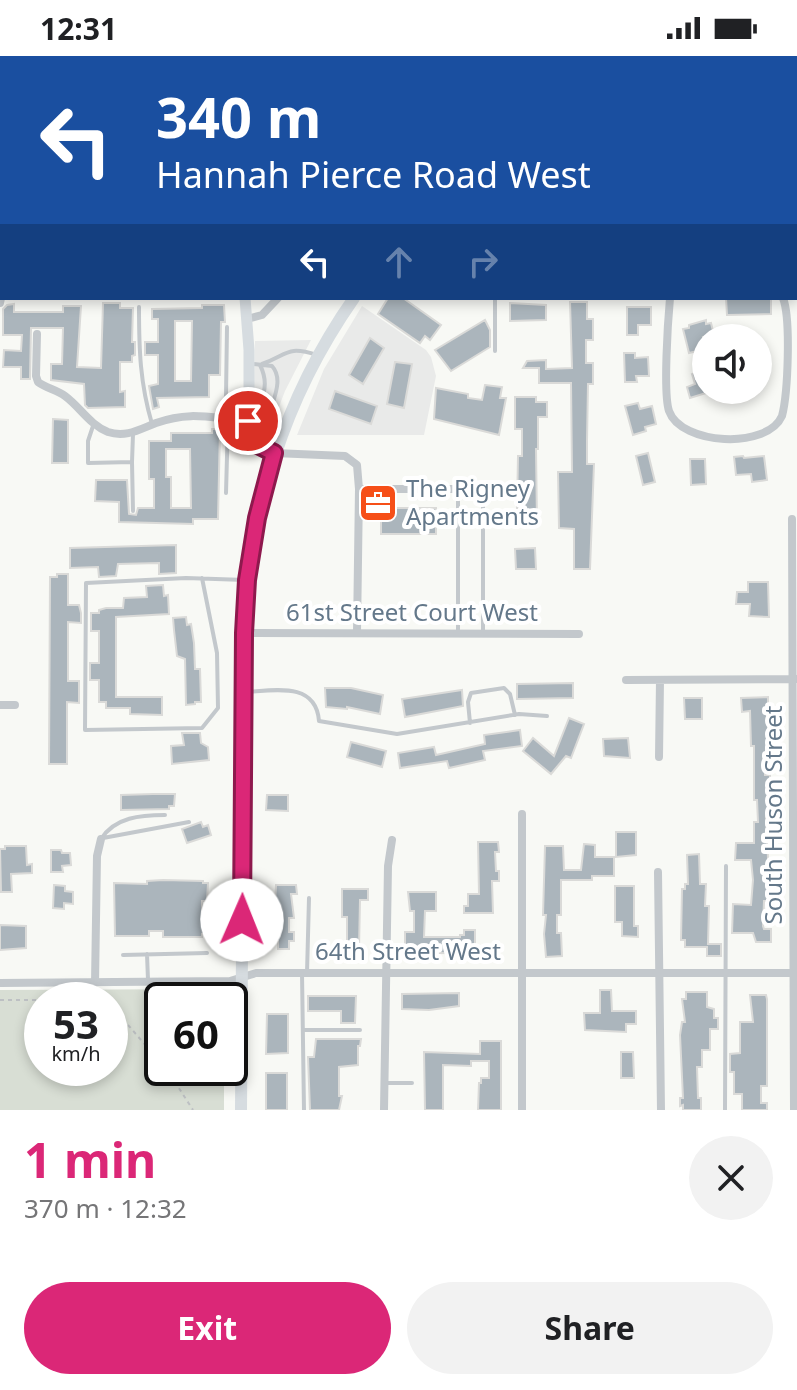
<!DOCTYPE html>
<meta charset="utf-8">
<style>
body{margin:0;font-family:"Noto Sans",sans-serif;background:#f2f2f2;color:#202124;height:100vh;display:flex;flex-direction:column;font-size:30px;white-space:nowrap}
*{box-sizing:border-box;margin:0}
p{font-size:26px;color:#757577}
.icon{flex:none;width:44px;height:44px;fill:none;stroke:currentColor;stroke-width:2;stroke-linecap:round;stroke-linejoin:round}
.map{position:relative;height:1054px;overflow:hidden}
.drawer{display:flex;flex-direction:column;background:#fff;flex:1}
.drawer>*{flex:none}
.top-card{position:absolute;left:0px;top:0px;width:798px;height:244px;box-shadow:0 4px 12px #0003;background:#1a4fa0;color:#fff;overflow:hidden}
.fabs{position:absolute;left:692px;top:268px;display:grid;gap:16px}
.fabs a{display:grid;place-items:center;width:80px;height:80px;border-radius:50%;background:#fff;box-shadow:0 4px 12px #0003;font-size:40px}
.speed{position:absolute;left:24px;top:926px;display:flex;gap:16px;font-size:40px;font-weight:700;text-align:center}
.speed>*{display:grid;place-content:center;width:104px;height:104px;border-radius:50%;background:#fff;box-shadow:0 4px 12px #0003;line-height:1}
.speed small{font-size:20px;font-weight:400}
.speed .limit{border:4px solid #111;border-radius:12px;background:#fff;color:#111}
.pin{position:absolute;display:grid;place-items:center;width:68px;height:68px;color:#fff;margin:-34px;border:4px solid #fff;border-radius:50%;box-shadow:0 2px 8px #0007}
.me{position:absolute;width:88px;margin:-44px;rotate:1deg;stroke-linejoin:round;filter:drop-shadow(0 0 6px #0008)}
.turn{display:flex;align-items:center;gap:28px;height:168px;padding:0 24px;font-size:36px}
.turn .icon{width:104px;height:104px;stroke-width:2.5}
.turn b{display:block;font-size:56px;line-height:68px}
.lanes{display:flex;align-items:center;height:76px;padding:0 24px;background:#0003;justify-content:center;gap:40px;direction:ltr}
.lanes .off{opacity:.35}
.round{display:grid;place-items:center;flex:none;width:84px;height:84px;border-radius:42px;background:#f2f2f2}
.summary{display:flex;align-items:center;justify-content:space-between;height:136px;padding:0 24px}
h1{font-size:48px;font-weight:700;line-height:60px;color:#db2777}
.cta{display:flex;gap:16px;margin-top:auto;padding:16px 24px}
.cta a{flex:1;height:92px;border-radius:48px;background:#db2777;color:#fff;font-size:32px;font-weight:700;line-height:92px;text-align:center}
.cta a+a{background:#f2f2f2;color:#202124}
.status{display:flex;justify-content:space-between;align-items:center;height:56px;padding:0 40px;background:#fff;direction:ltr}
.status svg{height:22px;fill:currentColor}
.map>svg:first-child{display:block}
.built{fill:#e9eae9}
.green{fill:#d8ded4;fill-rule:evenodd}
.building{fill:#abb5bc;stroke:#dadad8;stroke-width:2;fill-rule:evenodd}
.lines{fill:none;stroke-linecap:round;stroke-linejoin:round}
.path{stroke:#bdc0c3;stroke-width:2;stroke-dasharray:4 4;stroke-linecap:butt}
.lane{stroke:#c3c8cc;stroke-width:4}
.street{stroke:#c3c8cc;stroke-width:8}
.secondary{stroke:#d6dce0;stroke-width:11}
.primary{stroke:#d6dce0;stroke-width:12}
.route-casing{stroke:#8e194d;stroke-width:20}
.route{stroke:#db2777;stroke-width:14}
.labels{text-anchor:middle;stroke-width:8;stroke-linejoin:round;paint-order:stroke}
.poi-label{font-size:24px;fill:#64788a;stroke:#fff;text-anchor:start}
.street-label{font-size:24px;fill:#64788a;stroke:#fff}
</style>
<div class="status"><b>12:31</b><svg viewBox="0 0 49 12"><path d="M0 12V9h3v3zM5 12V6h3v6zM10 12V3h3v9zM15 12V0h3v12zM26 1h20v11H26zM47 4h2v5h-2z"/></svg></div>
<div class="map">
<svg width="797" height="1054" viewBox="0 0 797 1054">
<rect width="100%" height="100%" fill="#f8f9f5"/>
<!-- built -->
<path class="built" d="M362,250L426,294L431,301L436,320L424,379H297L324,313Z
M311,284L285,335L269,377L266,380L258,381L253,374L255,285Z"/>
<!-- green -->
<path class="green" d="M224,933V944H162V1012H224V1054H0V934ZM110,944V1012H42V944Z"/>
<!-- building -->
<path class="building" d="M388,242H403L441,269L430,284L425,280L420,287L378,258Z
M726,242H771V258L727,259Z
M570,246H587V263H593V284H586V307H593V328H588L587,385V408H594L590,513H574V473L559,472L558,416H572L571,327H539V312H523L527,305L546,304V313L572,312Z
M103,247H120V252H133L132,286H135V299L132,300V306H120V336L125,335V351L88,352L85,349L84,328L51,324V308H62L63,272H31L30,323H21V311H3L4,294L21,295L22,279H3V253L7,249L14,248V256H63V250H81L77,311L101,312Z
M510,247L546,249V264L510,265Z
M202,249H224L225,266H221L220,319H209V341L157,342L159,351L153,353L149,330L158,328V299H145V286H158V263H152V253L202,252ZM175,265H192L191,325H175Z
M627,251H651V269H638V279H627Z
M485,264L490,274V291L451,315L435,294Z
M706,264V268L711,267L714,279L703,281L706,293L689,297L683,273L689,272V269Z
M370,282L384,292L363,328L349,319Z
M624,297H635V302L648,301L649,320H636L637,326H625Z
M395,306L412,308L404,352L387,348Z
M706,313V337L690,342L687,331L695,328L692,318Z
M485,329L502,331L500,342H506L499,379L434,363L436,332L468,338V342L482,344Z
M335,335L377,350L371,368L329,353Z
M515,341H536V346H547V361H538V393H536L537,466H522V452H517L518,400H522V373H515Z
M638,347L640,353L652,350L656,368L645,371L646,375L633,379L625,350Z
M53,363L68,364V407H52Z
M212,373H220L218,463H193V468L119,466V446L95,445L96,424H127L129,458L136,459L138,452H154V423H149V385H171V377H212ZM166,393H190L191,452H171V421H166Z
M648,397L655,426L643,429L636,400Z
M743,400L744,402L764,400L767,424L752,426L751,418L736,419L734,401Z
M690,403H705L706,428L691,429Z
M381,452H436V478H381Z
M176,489V517L159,518V507L118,508L116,520L99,521L98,511L70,512V492Z
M535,492L536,513H516L515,493Z
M57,518H68V549H79L81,557V567L68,566V625H79V647L67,646V708H49L50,521H57Z
M748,526H768L769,561L749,560L750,548H736L737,536H748Z
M163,529L164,540L168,539L169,558L116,561V641H162V659L130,658V652H106V646H99V624H90V607H99V575H91V557H99V554L106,552H123L124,542L147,541L146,530Z
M186,561L187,569L191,568L194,587L195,613H200L201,646H195V648L186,649L185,603L177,600L174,574L173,562Z
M573,627V642L517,643V628Z
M325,632H351L383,639L380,658L347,651V653L326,651Z
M462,634L463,650L405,661L402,643Z
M768,641V694L765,702V719H770V744H775V759H766L769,824L767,845H764L763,870L764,873H771V886H756L753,877H732L733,848L751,849L753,824L751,804H735L736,787H754V766H758L757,744H754V690H751L750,655L742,656L741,642Z
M684,642H702V663H685Z
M569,662L584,668L571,702L566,700L551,718L523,695L533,682L554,700Z
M520,674L522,690L483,695L485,704L449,712L447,705L400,712L398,697L434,691L436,699L485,688L484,679Z
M182,677H200L201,687L208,691L209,704L172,708L171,690L184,689Z
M628,682L630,702L604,700L603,683Z
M351,686L386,695L382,711L347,701Z
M153,738H175L174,750H169V753L121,754V739Z
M267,739H288V755L266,754Z
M201,766L203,771L208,769L211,779L187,787L182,773Z
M616,776H636V799L616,801Z
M478,786H498L499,796H495L496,815H499V825H492L493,857H464V850H468V838H479Z
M584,788L595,789V801H614V820H592V824H561V859H557V877H561L562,900L546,901L544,878L546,859H543L545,790H563L564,814H581Z
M5,790H26L27,809L32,808V817L11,818L12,836H1L0,793H5Z
M51,794H61L62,797H70L71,809L62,810L63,816H51Z
M699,798L700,828H706L705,850H709L708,888H721V900H707V891H685V884H681L682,833H685V828H688L687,799Z
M163,824L203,825V827H208L207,845H202V861H208L207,878H202V881H163V875H149V880H115L114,827L147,828V825Z
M54,829L65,830V835L73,836V848L64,847V853L53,852Z
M276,829H296L297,838H291L294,862H289V876H294V885H289V893H278V885H273Z
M615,830H634V870H638V881L622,880V866H615Z
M342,833H368V844H360L359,893H347V861H342Z
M408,836H436V855H425L424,881H460V879H464V874H475V898L405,896V876H414V855H410Z
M0,869L26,870V892L0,894Z
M600,934H611L612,955H636V968H626V976L585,974L584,957H600Z
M686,936H707V951L714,953V962H718V973H710V994H702V1011H697L698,1042H701V1054H683V1049L680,1050V1042H683L680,979L682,966H685L682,943H686Z
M459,937V950L429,954L402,953V938Z
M750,939H766L767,943V1030H761V1047H767V1054H742V1038H734V1016H730V998L740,997V966H753Z
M308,940H356L355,967H341V955H308Z
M267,958H288V997L266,998Z
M316,983H361L360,990H358V1009L339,1011V1040H342L339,1054H310L308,1001H314Z
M480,985H501V1054H478L479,1027H481V1022H489V1005H471V1010L443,1009V1054H425L424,996L480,998Z
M621,996H633L634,1022H621Z
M266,1017H287V1054H266Z"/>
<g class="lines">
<!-- path -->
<path class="path" d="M0,944H95
M110,953L128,969L162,1008
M166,1012L193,1054"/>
<!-- lane -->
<path class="lane" d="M15,0V2
M592,2V0
M689,2V0
M495,242V295
M139,251C139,294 140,327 152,368
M262,308C288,299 286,289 317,299
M250,347L260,346C267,333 266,321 260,309
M250,358L273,346C277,334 281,320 272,310L253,308
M222,360L226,340L227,271
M93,370L88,385V407L132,406L133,378
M132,406L133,455
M458,435V577
M483,435V577
M226,437L228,364
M202,522L217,597L218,652L202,672L85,674L86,527L186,522L245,524
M247,636C276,634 316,626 319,665L397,678L519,658L547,660
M470,667L468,646L471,637L504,632L510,638L515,659
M103,782L189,766
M101,783C115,761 141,759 165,759
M147,898L148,924
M123,899L207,897
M302,917L304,1054
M307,917L309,842
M303,974H360
M387,1027H412
M725,1054L726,810"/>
<!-- street -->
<path class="street" d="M443,2V0
M661,2V0
M0,43L2,44
M796,136H797
M670,242C668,264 663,337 669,355C681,389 767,394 782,360C788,337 791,263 783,242
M0,247L2,238
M247,263L262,259L278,242
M37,278L36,320L38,326C46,332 57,334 65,340C80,351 90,369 108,376C126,382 140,373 156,367C192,354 213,363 248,365
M274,397L345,400L357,409L359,433H483
M792,463L794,1054
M357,576L359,433
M244,577L579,578
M626,624L796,623
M0,649H15
M659,701L660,624
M522,758V1054
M658,816L661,1054
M0,927L230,925L256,917H797
M95,927L97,800L101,783
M384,1054L388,810L392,784"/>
<!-- secondary -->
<path class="secondary" d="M379,2L381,0
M245,242L249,294V379L255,388L274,397"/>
<!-- primary -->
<path class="primary" d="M517,2L519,0
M241,1054L244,577C251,452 282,345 354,242"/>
</g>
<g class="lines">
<!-- route casing -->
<g class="route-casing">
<path id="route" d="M242,864L244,577L247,524L257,462L274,397L252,386L248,365"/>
</g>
<!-- route -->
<use href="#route" class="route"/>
</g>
<!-- icons -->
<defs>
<g id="office-square" transform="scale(2)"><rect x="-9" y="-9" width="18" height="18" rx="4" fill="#f64f18" stroke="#fff"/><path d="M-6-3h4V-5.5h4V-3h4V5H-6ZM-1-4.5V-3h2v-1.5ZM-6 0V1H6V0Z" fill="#fff"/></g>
</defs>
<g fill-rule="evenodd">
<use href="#office-square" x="378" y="447"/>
</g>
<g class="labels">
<!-- poi labels -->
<g class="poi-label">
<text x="406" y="441">The Rigney<tspan x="406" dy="28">Apartments</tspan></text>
</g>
<!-- street labels -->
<g class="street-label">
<text x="412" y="565">61st Street Court West</text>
<text transform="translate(774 759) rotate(-90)" y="8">South Huson Street</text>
<text x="408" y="904">64th Street West</text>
</g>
</g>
</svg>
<div class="fabs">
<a><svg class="icon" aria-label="sound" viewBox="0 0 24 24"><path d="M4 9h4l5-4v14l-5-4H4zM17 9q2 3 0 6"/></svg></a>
</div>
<div class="speed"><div>53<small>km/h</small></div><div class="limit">60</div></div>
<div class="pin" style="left:248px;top:365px;background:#d93025"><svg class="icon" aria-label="arrive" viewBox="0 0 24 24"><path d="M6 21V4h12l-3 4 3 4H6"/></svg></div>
<svg class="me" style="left:242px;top:864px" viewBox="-20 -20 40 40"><circle r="19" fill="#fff"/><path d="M0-13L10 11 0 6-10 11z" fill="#db2777"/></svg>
<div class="top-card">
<div class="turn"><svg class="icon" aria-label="left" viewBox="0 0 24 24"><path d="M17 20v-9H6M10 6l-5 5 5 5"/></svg><div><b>340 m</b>Hannah Pierce Road West</div></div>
<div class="lanes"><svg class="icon" aria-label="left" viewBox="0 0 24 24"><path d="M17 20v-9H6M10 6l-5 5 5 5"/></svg><svg class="icon off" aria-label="ahead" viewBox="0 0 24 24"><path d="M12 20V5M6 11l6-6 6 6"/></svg><svg class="icon off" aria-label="right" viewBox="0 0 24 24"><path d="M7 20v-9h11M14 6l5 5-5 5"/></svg></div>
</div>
</div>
<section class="drawer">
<div class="summary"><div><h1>1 min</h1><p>370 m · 12:32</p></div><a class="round"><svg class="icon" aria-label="close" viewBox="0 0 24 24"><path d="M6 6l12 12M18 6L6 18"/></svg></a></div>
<div class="cta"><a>Exit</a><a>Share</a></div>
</section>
